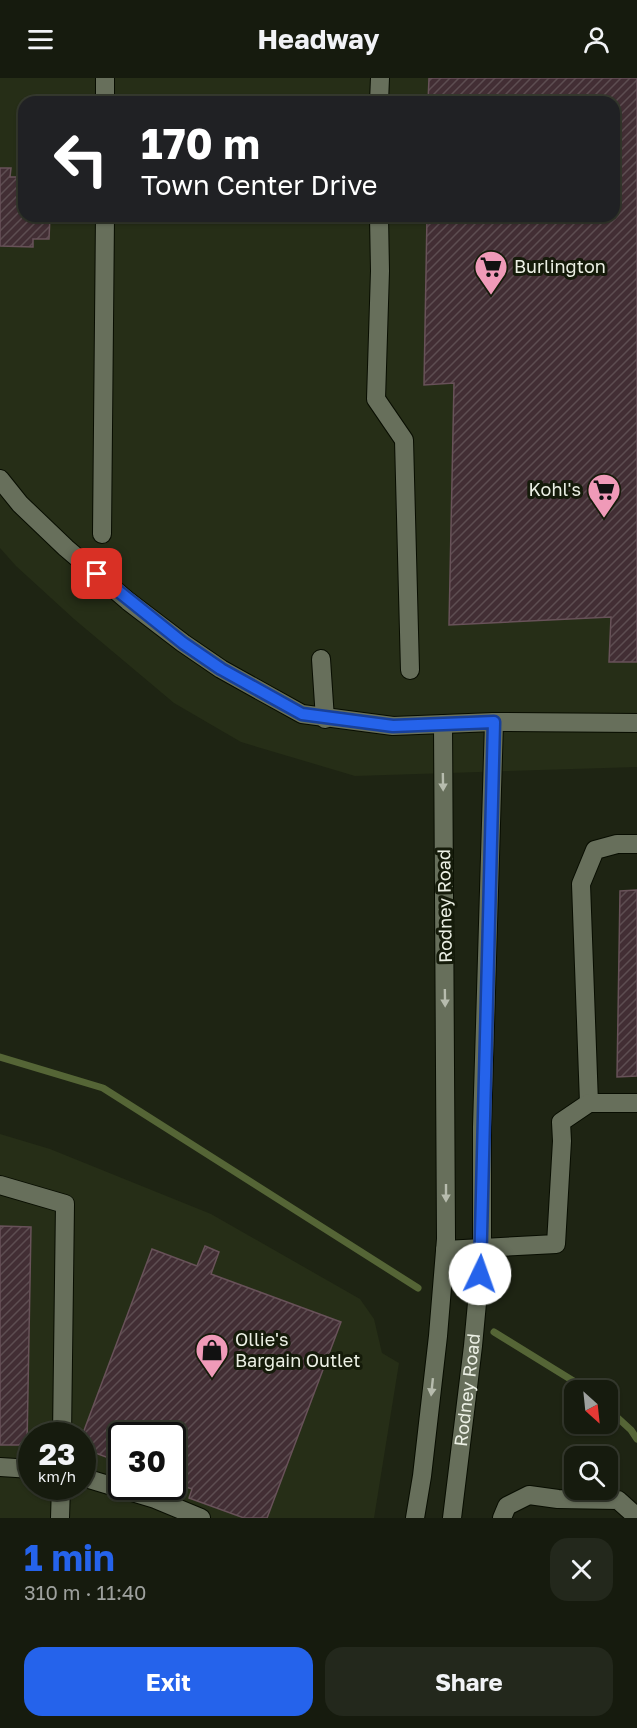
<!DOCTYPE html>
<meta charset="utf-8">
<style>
body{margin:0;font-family:"Golos Text",sans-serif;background:#23281c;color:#f1f3f6;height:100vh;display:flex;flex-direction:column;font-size:22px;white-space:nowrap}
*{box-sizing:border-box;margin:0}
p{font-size:20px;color:#9ea19e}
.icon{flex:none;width:33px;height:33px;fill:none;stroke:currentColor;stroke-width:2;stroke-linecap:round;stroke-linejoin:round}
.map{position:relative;height:1440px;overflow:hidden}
.details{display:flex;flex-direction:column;background:#161b0e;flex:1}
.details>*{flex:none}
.guide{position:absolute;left:18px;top:18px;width:602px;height:126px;border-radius:18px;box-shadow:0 2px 4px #0004,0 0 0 2px #35392e;background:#202124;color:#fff;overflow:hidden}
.needle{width:39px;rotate:153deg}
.fabs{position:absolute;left:564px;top:1302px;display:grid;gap:12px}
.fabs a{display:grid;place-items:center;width:54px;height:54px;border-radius:12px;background:#161b0e;box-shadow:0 2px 4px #0004,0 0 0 2px #35392e;font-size:30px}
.speed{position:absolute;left:18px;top:1344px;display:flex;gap:12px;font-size:30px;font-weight:700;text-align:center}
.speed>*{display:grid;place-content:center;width:78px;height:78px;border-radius:50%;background:#161b0e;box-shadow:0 2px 4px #0004,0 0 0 2px #35392e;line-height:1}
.speed small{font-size:15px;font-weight:400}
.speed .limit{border:3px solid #111;border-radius:9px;background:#fff;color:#111}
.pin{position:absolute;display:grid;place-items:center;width:51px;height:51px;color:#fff;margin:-26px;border-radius:12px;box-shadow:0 3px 9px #0006}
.me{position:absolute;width:66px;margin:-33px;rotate:3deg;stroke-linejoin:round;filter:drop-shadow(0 0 4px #0008)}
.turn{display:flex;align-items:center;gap:21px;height:126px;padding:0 24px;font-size:27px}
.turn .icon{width:78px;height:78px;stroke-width:2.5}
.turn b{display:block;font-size:42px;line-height:51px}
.round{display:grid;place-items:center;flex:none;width:63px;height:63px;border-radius:18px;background:#23281c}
.headline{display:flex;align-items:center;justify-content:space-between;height:102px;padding:0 24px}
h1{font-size:36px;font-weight:700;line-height:45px;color:#2563eb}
.cta{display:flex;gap:12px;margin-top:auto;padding:12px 24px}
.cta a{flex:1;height:69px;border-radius:18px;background:#2563eb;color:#fff;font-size:24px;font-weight:700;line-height:69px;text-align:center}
.cta a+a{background:#23281c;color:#f1f3f6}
header{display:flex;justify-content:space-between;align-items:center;height:78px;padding:0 24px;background:#161b0e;font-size:27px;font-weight:700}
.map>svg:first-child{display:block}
.built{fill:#262e17;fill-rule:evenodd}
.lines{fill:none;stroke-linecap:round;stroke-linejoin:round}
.stream{stroke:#556536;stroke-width:7}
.building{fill:url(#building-hatch);stroke:#685259;stroke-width:1.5}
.minor-casing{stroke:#080d01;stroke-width:20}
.minor{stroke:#676f5b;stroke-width:18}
.oneway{fill:#b7bcae}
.route-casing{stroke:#184099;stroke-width:15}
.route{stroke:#2563eb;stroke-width:10}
.labels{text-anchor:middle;stroke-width:6;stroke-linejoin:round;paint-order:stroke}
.poi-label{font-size:18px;fill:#ecf0e5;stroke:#151b0a;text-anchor:start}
.street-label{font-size:18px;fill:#ecf0e5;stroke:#151b0a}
</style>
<header><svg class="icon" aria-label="menu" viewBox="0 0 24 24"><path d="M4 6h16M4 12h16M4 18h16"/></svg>Headway<svg class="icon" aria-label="person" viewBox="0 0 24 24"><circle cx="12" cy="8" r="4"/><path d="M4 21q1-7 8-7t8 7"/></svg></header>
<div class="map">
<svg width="637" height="1440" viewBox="0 0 637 1440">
<defs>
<pattern id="building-hatch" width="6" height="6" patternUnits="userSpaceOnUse" patternTransform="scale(1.5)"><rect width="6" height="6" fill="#422e34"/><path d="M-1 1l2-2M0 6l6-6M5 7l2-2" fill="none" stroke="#5d4d51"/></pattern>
</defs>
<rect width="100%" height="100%" fill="#1e2413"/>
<!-- built -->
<path class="built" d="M0,0H637V689L355,698L241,664L174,625L74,541L16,488L0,470ZM24,24H614V138H24Z
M0,1056L50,1071L211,1136L360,1221L374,1241L382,1275L399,1285L374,1440H0ZM32,1358H82V1408H32ZM122,1358H172V1408H122Z"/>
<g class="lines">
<!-- stream -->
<path class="stream" d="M0,979L103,1010L418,1210
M494,1254L588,1312
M608,1331L631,1352L637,1361"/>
</g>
<!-- building -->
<path class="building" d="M429,0H637V584H609L611,539L449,547L454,305L424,307L427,138H614V24H428Z
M0,90H11L10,99H24V138H50L49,161H33V169L0,168Z
M637,812V998L617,999L620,813Z
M0,1148L31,1149L27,1367H0Z
M205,1168L219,1174L211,1196L341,1244L267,1440H244L189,1420L192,1411L172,1404V1358H122V1385L82,1370V1358L152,1171L197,1188Z"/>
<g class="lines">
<!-- minor casing -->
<g class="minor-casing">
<g id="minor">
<path d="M105,24V0"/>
<path d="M379,24L380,0"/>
<path d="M379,138L380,193L376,321L404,362L410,592"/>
<path d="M0,401L20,426L66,470L128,523L183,565L221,591L302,636L393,648L494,644L637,645"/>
<path d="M102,456L105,138"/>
<path d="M321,581L325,641"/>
<path d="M589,1025L581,806L595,772L617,766H637"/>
<path d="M0,1107L65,1126L62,1358"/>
<path d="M445,1172L556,1166L562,1063L561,1044L589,1025H637"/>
<path d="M0,1389L32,1391"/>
<path d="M82,1399L155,1421L201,1440"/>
<path d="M60,1440L61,1408"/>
<path d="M415,1440L422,1398L438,1258L446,1161L443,646"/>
<path id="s1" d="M452,1440L473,1268L482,1171V1049L494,644"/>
<path d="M502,1440L507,1428L529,1417L558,1421L618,1422L637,1439"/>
</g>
</g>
<!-- minor -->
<use href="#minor" class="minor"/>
</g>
<!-- one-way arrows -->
<defs><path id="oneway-solid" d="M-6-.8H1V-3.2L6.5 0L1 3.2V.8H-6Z" transform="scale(1.5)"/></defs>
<g class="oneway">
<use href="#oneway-solid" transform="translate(443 704) rotate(89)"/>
<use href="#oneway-solid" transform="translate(445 920) rotate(89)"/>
<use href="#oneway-solid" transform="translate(446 1115) rotate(90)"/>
<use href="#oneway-solid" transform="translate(432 1309) rotate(96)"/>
</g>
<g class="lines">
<!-- route casing -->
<g class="route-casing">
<path id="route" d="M97,496L183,565L221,591L302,636L393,648L494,644L480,1196"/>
</g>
<!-- route -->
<use href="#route" class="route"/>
</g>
<!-- icons -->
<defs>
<g id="supermarket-pin" transform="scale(1.725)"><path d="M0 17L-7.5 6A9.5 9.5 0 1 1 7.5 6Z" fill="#ef9ab8" stroke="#151b0a"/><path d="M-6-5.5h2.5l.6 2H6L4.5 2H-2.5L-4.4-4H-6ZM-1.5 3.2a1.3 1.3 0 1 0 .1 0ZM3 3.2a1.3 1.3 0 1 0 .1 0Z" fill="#111"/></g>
<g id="shop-pin" transform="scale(1.725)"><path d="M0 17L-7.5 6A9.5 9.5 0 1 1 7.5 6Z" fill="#ef9ab8" stroke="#151b0a"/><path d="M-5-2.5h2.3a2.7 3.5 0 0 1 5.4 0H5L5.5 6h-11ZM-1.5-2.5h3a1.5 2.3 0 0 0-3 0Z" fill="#111"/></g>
</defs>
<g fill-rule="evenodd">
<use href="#supermarket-pin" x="491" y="189"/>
<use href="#supermarket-pin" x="604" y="412"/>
<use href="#shop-pin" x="212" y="1272"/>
</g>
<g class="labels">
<!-- poi labels -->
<g class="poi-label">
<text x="514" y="195">Burlington</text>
<text x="581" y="418" text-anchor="end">Kohl's</text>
<text x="235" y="1268">Ollie's<tspan x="235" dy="21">Bargain Outlet</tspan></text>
</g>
<!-- street labels -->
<g class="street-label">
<text transform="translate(445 828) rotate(-91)" y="6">Rodney Road</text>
<text dy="6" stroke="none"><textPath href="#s1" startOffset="129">Rodney Road</textPath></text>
</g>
</g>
</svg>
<div class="fabs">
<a><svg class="needle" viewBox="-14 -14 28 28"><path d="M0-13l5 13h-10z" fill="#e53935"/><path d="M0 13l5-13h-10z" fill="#9ea19e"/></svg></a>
<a><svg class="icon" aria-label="search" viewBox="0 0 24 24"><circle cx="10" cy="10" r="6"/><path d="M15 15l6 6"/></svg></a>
</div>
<div class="speed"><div>23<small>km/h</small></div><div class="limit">30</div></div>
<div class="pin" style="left:97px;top:496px;background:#d93025"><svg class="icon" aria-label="arrive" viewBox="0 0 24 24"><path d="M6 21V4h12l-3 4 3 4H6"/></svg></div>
<svg class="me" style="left:480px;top:1196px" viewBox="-20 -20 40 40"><circle r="19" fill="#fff"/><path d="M0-13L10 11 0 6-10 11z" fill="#2563eb"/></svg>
<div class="guide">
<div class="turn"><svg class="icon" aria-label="left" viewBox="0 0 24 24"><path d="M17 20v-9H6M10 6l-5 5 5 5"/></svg><div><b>170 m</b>Town Center Drive</div></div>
</div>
</div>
<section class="details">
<div class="headline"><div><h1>1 min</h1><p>310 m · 11:40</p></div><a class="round"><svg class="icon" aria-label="close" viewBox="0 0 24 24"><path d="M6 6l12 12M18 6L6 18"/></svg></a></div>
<div class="cta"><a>Exit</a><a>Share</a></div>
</section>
